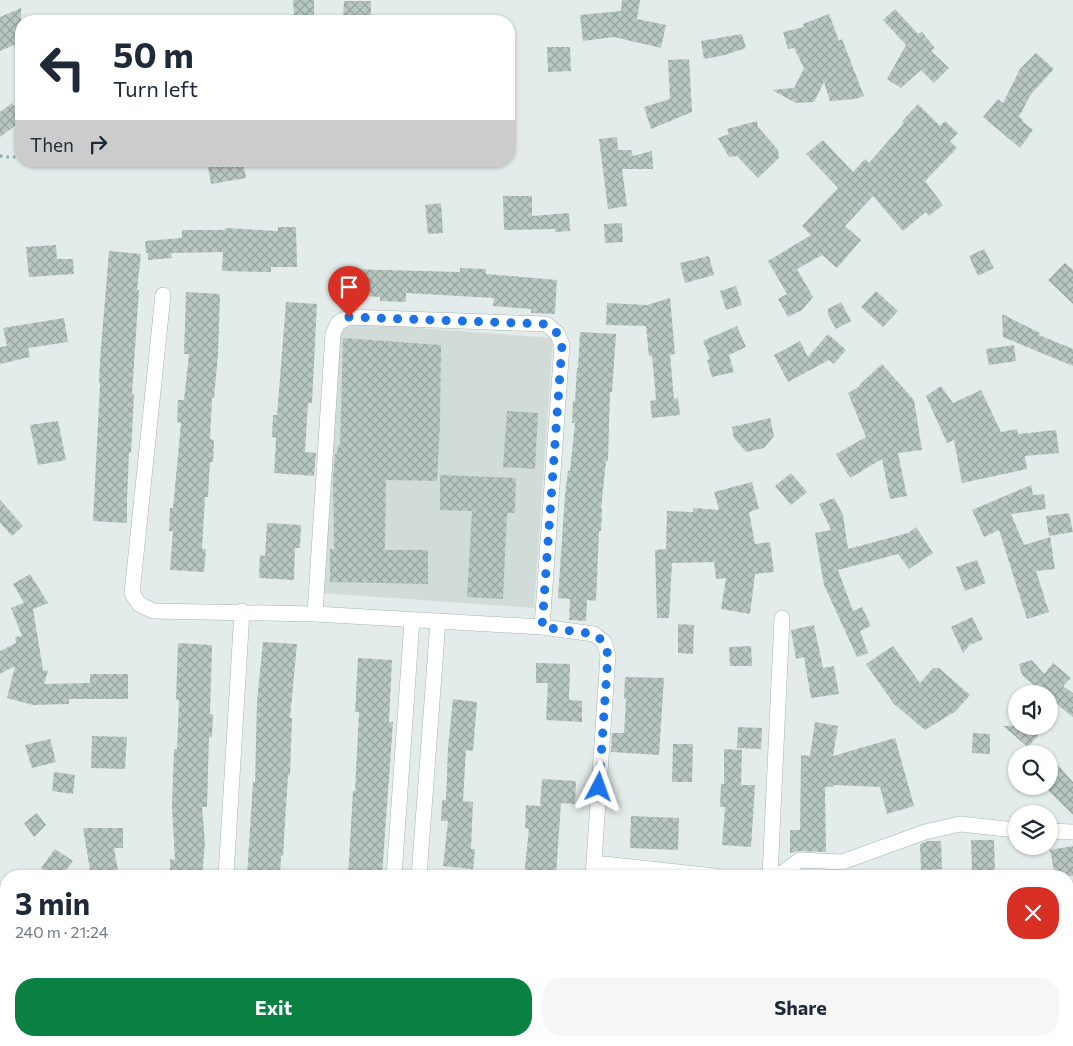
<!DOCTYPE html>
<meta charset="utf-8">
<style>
body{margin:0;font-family:Commissioner,sans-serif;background:#f6f6f7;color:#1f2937;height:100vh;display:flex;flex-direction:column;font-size:19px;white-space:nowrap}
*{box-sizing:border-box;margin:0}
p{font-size:16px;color:#747a83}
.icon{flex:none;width:28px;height:28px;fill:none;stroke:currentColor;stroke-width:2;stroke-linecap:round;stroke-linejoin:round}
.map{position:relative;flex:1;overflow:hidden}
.sheet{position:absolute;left:0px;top:870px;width:1074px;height:176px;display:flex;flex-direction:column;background:#fff;border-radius:20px 20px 0 0;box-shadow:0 1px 4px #0004}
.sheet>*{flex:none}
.banner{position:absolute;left:15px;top:15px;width:500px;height:152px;border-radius:20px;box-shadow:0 1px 4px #0004;background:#fff;color:#1f2937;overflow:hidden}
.fabs{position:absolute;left:1008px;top:685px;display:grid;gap:10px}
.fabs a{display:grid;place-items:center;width:50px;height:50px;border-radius:50%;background:#fff;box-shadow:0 1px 4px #0004;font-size:25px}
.pin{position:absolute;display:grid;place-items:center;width:42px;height:42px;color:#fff;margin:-51px -21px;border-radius:50% 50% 50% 0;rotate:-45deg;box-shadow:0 0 5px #0007}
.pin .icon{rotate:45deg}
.me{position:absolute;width:55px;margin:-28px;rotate:4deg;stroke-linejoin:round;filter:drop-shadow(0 0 4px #0008)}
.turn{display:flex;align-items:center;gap:18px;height:105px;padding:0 15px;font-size:22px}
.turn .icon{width:65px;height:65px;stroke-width:2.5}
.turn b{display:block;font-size:35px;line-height:42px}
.then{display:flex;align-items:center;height:48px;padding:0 15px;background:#0003;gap:10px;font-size:19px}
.round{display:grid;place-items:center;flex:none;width:52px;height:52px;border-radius:20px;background:#f6f6f7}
.overview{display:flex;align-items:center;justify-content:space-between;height:85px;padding:0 15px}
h1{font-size:30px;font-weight:700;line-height:38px}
.cta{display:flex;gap:10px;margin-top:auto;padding:10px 15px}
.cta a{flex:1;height:58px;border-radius:20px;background:#0b8043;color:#fff;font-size:20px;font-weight:700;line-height:58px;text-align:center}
.cta a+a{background:#f6f6f7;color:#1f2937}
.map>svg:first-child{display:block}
.built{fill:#d1dcd9}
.building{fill:url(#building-cross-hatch)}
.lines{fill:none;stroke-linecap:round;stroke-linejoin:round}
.street-casing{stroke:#a6b4b2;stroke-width:16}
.path{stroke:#85aea7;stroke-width:3;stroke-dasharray:2.5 4;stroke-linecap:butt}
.street{stroke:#fff;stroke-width:15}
.route{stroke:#1a73e8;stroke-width:9;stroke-dasharray:0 16.2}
</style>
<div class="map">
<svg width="1073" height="1046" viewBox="0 0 1073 1046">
<defs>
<pattern id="building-cross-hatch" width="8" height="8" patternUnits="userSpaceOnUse" patternTransform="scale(1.25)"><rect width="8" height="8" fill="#b9c7c3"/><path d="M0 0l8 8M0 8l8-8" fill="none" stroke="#96a39f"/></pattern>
</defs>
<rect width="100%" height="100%" fill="#e3ecea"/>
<!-- built -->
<path class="built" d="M338,322L553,338L534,608L320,593Z"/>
<!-- building -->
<path class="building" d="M293,0H314V15H294Z
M622,0H640L637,19L666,25L661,48L614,37L583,41L580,15L621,11Z
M344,1H371V21H343Z
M21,8V42L0,51V17Z
M895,9L918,34L922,32L935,48L931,51L949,68L934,83L921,70L901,88L887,79L906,45L883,20Z
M829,14L839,41L842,39L864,96L856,99L830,101L824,82L814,102L796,103L772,90L794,88L804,68L794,48L788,49L783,32L804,27L803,24Z
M742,34L746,48L725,55L704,59L701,41Z
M547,47H570L571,71L548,72Z
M1036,53L1054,69L1031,94L1019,117L1023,120L1022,121L1033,130L1020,148L983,117L998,99L1003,103L1020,69Z
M689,59L692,112L651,129L644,107L670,99L668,60Z
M12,103L21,116V121L0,137V112Z
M918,104L940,126L945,121L958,133L950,141L957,148L925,181L943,205L929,216L926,212L903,231L873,196L845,226L861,240L837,268L822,255L797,269L813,297L802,310L788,317L778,299L787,294L768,261L811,235L802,226L838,188L806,154L823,140L853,172L865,159L869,163L904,123L902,121Z
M757,121L758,127L778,150L779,158L758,178L737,156L729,157L718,138L729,134L727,129Z
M617,137L618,150H631L633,156L652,151L653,169H622L627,206L608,209L599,139Z
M207,161H243L246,178L211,184Z
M503,196H532V216L569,213L570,231L555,232V229L504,230Z
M441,203L443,233L428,234L425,205Z
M622,223L623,242L605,243L604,224Z
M278,227H296L297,267H271V272L222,271L223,252L171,253L172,258L148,260V253H146L145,241L182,238V230H225V228L278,231Z
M56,245L57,259H73L74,274L29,277L26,247Z
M984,249L994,268L978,276L969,256Z
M109,251L141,254L137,290H139L132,394H134L131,453L129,452L127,500V523L93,521L100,383H99L100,360Z
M709,256L714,275L685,283L680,263Z
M1065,263L1073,270V304L1048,280Z
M460,268L486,269V274L557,280L555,314L531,313V309L493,306L494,298L406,293V302L380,301V297L346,295L347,269L460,272Z
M736,286L742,305L726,310L720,291Z
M876,291L898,311L883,327L861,307Z
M186,292L220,294L218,355L214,398L212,397L210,439L214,440L213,462H210L208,497H205L202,549H206L204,572L170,570L173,531H169L170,508H173L181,423L177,422L178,400H184L189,354H184Z
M670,298L675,354L670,355L674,399L678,398L680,415L652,418L650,401L656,400L652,356H649L646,326L606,325L607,303L647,305Z
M286,302L317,304L312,403H308L305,452L316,453L314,476L274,473L276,438L272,437L273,415H277Z
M841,302L851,321L836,329L828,315V309Z
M1002,314L1040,333L1039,335L1073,349V366L1003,337Z
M64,318L68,342L28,348L30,357L0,364V347L7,346L3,328Z
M737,326L746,347L729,355L734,372L712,377L707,360L710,359L703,341Z
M580,332L616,334L612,392H610L608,461H606L601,509H602L601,531H599L596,601L587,600L586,621L569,620L570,599L558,598L565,495L568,471H570L575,423H572L573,401H575L577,368H578Z
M828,334L846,350L834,364L829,360L788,382L774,355L800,341L808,357Z
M343,338L441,345L440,424L437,481L386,480L385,550H428V584L330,582V549H334L333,477L335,454H337L338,445H340Z
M1014,345L1016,361L989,365L986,349Z
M882,364L914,400L922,450L898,453L907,496L890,499L882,459L850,478L836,454L866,437L848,393L860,386L859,385Z
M941,386L953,403L981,390L1001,432L1017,429L1018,434L1056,430L1059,453L1025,456L1027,469L962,483L954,440L947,443L926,396Z
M507,411L538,413L535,469L503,467Z
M770,418L774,436L764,448L746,452L734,438L732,427Z
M58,421L66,460L38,465L30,425Z
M791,473L807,492L791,505L775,486Z
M440,475L516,478L515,513H507L503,599L467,597L472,511L440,510Z
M752,482L759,509L749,512L755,544L770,542L774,572L755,574L750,614L721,609L726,578L716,579L714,562L672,563L669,618H657L655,550L666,549L667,511L693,512V508L719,510L714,492Z
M1031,485L1033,495L1044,494L1046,509L1011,514L1024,545L1050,537L1055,569L1036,571L1049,612L1027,619L999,530L984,537L972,510Z
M834,498L843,515L848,549L908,533L916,527L933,553L909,569L898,554L838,570L853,611L862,607L871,626L860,631L868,653L857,657L824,585L815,533L831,530L819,504Z
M0,500L23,526L12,536L0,523Z
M1069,513L1073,532L1049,536L1046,516Z
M267,523L301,525L300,548H295L294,580L259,578L260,555L265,556Z
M977,560L986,583L965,591L956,567Z
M30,574L48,603L33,609L43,670L48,671L44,684L90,683V674H128V699H69V704L33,705L7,698L15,666L0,674V651L16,643L15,637L22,636L11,608L24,603L13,584Z
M972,617L983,639L973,644L971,643L963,653L951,627Z
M678,624L694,625L693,654L678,653Z
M814,625L823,668L834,666L839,694L811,698L804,657L796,659L791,630Z
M263,642L297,644L290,718H292L290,775H288L283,856H281L280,876H247L253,782H255L257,702Z
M178,643L212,645L210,714H213L212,737H209L207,807H202L205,843L202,876H170V859L175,860L172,807L174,749H177L179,700H176Z
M751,646L752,666H730L729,647Z
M893,646L920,683L933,668H939L970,695L956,711L925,730L894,704L866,664Z
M358,658L392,660L389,722H393L382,876H348L353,791H355L359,712H355Z
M1032,660L1044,674L1053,663L1071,678L1063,686L1073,693V717L1049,698V694H1044L1022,675L1019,664Z
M536,663L570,664L569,700L582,701V722L546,720L548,683H536Z
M625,677L664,678L659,755L611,752L612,733H624L626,699H624Z
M453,699L477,702L473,751L466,750L463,801L473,802L471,849H475L473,869L443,866L448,821H441L442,800H446L448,748Z
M815,722L838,726L833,756L895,738L914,806L887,814L880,787L834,785L833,787H825L826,852L800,851L790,853V830H800L801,755L810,756Z
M1003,726H1046L1028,747Z
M738,727L762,728L761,749L737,748Z
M973,733L990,734V754L972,753Z
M92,736L127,737L125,769L91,768Z
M50,739L56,762L32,768L25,745Z
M673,744H693L692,782H672Z
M724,749L742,750L741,785H755L751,847L722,845L725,807H720L721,784H724Z
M1049,755L1073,782V815L1049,791Z
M54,772L75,775L73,794L52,791Z
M542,779L576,781L575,804L561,803L556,876H524L529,829L525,828L526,805L540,806Z
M37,813L46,825L34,837L24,823Z
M631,816L679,818L678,850L630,848Z
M83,828H123V848H114L119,876H91Z
M971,840H994L995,872L972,873Z
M927,841H941L942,869L921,870L920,844Z
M1073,846V876H1055L1050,850Z
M55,849L73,861L62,876H53L41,868Z
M803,870H820V876H794Z"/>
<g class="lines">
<!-- street casing -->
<g class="street-casing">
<path id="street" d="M163,295L132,593L139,604L153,611L315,614L542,627L594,634L604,642L608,655L593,876
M315,614L333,334L338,323L349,317L546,324L557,333L562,345L542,627
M1049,831L1073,832
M594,863L715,876
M226,876L242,611
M394,876L412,620
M419,876L438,621
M770,876L782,618
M778,876L800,860L842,862L925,832L960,824L1016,830
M216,1046V1040
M382,1046L383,1040
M405,1046L406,1040
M579,1046L580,1040
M757,1046L758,1040"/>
</g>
<!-- path -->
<path class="path" d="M0,156L8,157H21"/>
<!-- street -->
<use href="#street" class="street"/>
</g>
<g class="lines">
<!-- route -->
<path class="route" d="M349,317L546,324L557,333L562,345L542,627L594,634L604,642L608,655L599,787"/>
</g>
</svg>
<div class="fabs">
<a><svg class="icon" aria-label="sound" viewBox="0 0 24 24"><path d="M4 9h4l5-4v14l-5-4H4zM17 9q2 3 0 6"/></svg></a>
<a><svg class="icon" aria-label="search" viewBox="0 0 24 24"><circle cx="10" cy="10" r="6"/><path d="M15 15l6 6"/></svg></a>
<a><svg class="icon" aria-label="layers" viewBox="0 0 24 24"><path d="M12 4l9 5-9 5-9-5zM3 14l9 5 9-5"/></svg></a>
</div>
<div class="pin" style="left:349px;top:317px;background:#d93025"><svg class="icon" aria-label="arrive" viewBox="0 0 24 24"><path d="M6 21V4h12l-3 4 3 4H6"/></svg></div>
<svg class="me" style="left:599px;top:787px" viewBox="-20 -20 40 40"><path d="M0-17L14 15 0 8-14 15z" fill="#1a73e8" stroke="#fff" stroke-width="4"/></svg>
<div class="banner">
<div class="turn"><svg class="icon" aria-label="left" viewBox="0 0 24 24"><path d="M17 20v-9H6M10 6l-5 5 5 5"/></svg><div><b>50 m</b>Turn left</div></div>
<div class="then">Then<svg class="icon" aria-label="right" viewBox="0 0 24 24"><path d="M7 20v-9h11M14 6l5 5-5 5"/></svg></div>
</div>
<section class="sheet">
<div class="overview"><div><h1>3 min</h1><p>240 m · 21:24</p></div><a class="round" style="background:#d93025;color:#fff"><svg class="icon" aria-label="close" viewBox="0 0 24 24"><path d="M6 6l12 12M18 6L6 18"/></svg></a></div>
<div class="cta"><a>Exit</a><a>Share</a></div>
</section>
</div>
